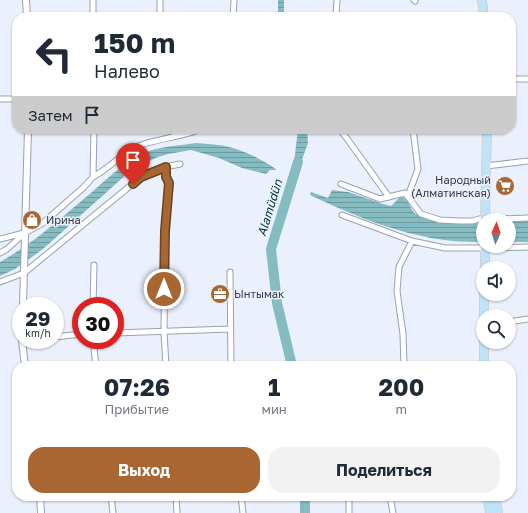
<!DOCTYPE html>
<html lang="ru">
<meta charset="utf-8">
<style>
body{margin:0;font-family:"Golos Text",sans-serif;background:#f2f2f3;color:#1f2937;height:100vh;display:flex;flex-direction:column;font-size:15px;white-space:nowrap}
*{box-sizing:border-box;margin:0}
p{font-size:13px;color:#747a83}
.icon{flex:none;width:22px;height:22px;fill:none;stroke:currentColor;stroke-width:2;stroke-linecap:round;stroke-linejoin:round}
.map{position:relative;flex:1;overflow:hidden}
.sheet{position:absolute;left:12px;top:361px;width:504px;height:140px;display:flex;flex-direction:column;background:#fff;border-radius:16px;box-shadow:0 1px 3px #0004}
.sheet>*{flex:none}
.top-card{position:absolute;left:12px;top:12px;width:504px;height:122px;border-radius:16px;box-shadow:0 1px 3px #0004;background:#fff;color:#1f2937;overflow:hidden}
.needle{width:26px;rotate:3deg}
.controls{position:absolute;left:476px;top:213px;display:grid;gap:8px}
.controls a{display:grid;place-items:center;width:40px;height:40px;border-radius:50%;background:#fff;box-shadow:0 1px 3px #0004;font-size:20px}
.speed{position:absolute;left:12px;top:297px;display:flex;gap:8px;font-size:20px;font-weight:700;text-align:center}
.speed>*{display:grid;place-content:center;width:52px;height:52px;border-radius:50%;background:#fff;box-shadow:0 1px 3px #0004;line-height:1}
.speed small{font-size:10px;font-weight:400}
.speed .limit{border:6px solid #d22;background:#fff;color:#111}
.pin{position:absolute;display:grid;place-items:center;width:34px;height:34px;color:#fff;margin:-41px -17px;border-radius:50% 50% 50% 0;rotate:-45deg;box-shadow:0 0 4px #0007}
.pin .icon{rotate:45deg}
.me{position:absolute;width:44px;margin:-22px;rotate:0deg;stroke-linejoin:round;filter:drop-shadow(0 0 3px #0008)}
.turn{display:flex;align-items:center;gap:14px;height:84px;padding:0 16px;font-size:18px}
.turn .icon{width:52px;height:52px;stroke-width:2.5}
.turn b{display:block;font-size:28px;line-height:34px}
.then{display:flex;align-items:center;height:38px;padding:0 16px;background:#0003;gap:8px;font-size:15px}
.eta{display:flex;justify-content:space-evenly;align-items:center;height:68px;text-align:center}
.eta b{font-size:24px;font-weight:700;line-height:28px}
.primary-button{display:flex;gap:8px;margin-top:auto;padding:8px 16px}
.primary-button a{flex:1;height:46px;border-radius:16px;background:#a86632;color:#fff;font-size:16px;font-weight:700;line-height:46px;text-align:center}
.primary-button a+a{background:#f2f2f3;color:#1f2937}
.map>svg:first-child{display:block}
.water{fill:url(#water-rules)}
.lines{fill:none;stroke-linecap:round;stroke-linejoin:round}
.river{stroke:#84bcc2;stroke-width:10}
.minor-casing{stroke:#97a1b3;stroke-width:7}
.tertiary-casing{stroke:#97a1b3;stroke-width:8}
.primary-casing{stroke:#cfd0d2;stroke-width:10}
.minor{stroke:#fff;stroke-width:5}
.tertiary{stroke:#fff;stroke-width:6}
.primary{stroke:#bfe3f7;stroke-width:8}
.route-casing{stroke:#6d4220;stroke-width:10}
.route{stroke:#a86632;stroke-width:7}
.labels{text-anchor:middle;stroke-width:3;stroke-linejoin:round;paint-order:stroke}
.poi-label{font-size:11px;fill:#373b43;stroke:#eaf0fc;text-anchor:start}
.water-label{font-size:12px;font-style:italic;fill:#00363b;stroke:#eaf0fc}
</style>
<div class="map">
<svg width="528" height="513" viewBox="0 0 528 513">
<defs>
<pattern id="water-rules" width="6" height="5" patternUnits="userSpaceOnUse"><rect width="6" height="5" fill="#84bcc2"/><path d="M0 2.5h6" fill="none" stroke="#6d9a9f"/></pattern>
</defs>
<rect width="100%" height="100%" fill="#eaf0fc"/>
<!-- water -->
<path class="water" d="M278,0H284V17H278Z
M298,129H307L308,143L296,176L291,173L294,163Z
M196,143C204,144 212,144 219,145C239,148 261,158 277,170H270L266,174L242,168L219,158L191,150L168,154L158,157L143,164L128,173L43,249L15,269L0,276V262C34,243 62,217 92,192C107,179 122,164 140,155C157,146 178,146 196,143Z
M332,190L348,192L383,204L391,206L400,197C410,198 409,209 416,214C421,216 428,218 434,219C450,223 466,224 483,223V242C463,242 442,241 422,236C383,228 346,212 310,195L311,192L328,198Z
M528,221V242H509V222Z"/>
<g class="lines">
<!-- river -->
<path class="river" d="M292,366L277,303L271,249L298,162
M305,513V496"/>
<!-- minor casing -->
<g class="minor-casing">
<path id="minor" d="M93,0V17
M414,0L415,1
M160,17V0
M233,17L234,0
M336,17V15L337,0
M511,79H528
M0,99H17
M172,129L176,136
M340,129L389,197
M486,166L528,161
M165,167L166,177L169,183L165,231L164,332L166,366
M93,177C100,173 107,168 113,163C122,156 130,149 141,145C161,138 182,137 201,129
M341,184L380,199L405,193L421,214L440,220L460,221H472L479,219H497L528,218
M408,196L418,169L413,129
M342,215L412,241L445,248H485L528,247
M0,239L24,233
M0,253L7,249L25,233L43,223L84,187L93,177L94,129
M230,272L231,366
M0,282L24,273L141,177L165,167L180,164
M93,306L94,265
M509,322L528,319
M115,333L230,329
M55,337L81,334
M93,340L96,366
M404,366L403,334L397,291L399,267L412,241
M111,496L113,513
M176,496L177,513
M241,496L243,513
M349,496V513
M390,496L393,513"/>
</g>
<!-- tertiary casing -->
<g class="tertiary-casing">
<path id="tertiary" d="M26,0L27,17
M23,306L28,129
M22,340L25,366
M40,496L41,513"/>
</g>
<!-- primary casing -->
<g class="primary-casing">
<path id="primary" d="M482,0L484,17
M485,220L487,129
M485,268V246
M484,316V294
M484,366V342
M487,496L490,513
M495,496L498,513"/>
</g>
<!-- minor -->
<use href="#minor" class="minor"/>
<!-- tertiary -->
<use href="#tertiary" class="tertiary"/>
<!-- primary -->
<use href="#primary" class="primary"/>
</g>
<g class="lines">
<!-- route casing -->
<g class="route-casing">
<path id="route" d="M133,184L141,177L166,167V177L169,183L165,231L164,289"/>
</g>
<!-- route -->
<use href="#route" class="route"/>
</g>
<!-- icons -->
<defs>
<g id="supermarket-disc" transform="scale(1)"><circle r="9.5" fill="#a86632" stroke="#eaf0fc"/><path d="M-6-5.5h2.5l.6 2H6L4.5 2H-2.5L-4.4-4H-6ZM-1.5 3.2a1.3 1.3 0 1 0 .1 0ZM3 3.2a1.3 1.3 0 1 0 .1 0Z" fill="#fff"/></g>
<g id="shop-disc" transform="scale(1)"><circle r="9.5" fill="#a86632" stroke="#eaf0fc"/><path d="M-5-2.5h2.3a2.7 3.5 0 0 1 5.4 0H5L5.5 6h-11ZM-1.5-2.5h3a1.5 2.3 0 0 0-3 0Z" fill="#fff"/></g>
<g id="office-disc" transform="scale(1)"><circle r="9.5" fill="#a86632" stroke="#eaf0fc"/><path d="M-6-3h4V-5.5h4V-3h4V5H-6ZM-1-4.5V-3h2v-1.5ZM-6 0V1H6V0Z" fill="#fff"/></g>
</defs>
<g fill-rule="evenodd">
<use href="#supermarket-disc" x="505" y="186"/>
<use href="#shop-disc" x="32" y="220"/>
<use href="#office-disc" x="220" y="294"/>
</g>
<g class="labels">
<!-- poi labels -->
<g class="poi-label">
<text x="491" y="184" text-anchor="end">Народный<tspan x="491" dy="13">(Алматинская)</tspan></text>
<text x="46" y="224">Ирина</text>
<text x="234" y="298">Ынтымак</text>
</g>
<!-- water labels -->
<g class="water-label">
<text transform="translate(270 208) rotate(-73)" y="4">Alamüdün</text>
</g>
</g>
</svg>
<div class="controls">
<a><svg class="needle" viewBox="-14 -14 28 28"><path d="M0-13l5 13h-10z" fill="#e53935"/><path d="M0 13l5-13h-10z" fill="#747a83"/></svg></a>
<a><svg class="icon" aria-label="sound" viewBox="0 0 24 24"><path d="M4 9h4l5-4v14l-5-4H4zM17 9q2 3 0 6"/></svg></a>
<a><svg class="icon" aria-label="search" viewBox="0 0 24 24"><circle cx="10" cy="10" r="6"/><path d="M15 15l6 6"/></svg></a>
</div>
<div class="speed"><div>29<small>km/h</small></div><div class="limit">30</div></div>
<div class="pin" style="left:133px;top:184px;background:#d93025"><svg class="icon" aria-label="arrive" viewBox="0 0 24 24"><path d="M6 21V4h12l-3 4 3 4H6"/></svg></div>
<svg class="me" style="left:164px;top:289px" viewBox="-20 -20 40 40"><circle r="17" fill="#a86632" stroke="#fff" stroke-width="3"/><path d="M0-11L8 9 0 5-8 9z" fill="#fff"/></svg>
<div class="top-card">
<div class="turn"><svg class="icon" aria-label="left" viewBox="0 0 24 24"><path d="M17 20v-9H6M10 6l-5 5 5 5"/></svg><div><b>150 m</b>Налево</div></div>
<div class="then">Затем<svg class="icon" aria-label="arrive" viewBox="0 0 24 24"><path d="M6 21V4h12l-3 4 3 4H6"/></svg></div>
</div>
<section class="sheet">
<div class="eta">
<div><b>07:26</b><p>Прибытие</p></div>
<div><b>1</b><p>мин</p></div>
<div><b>200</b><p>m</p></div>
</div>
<div class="primary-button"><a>Выход</a><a>Поделиться</a></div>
</section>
</div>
